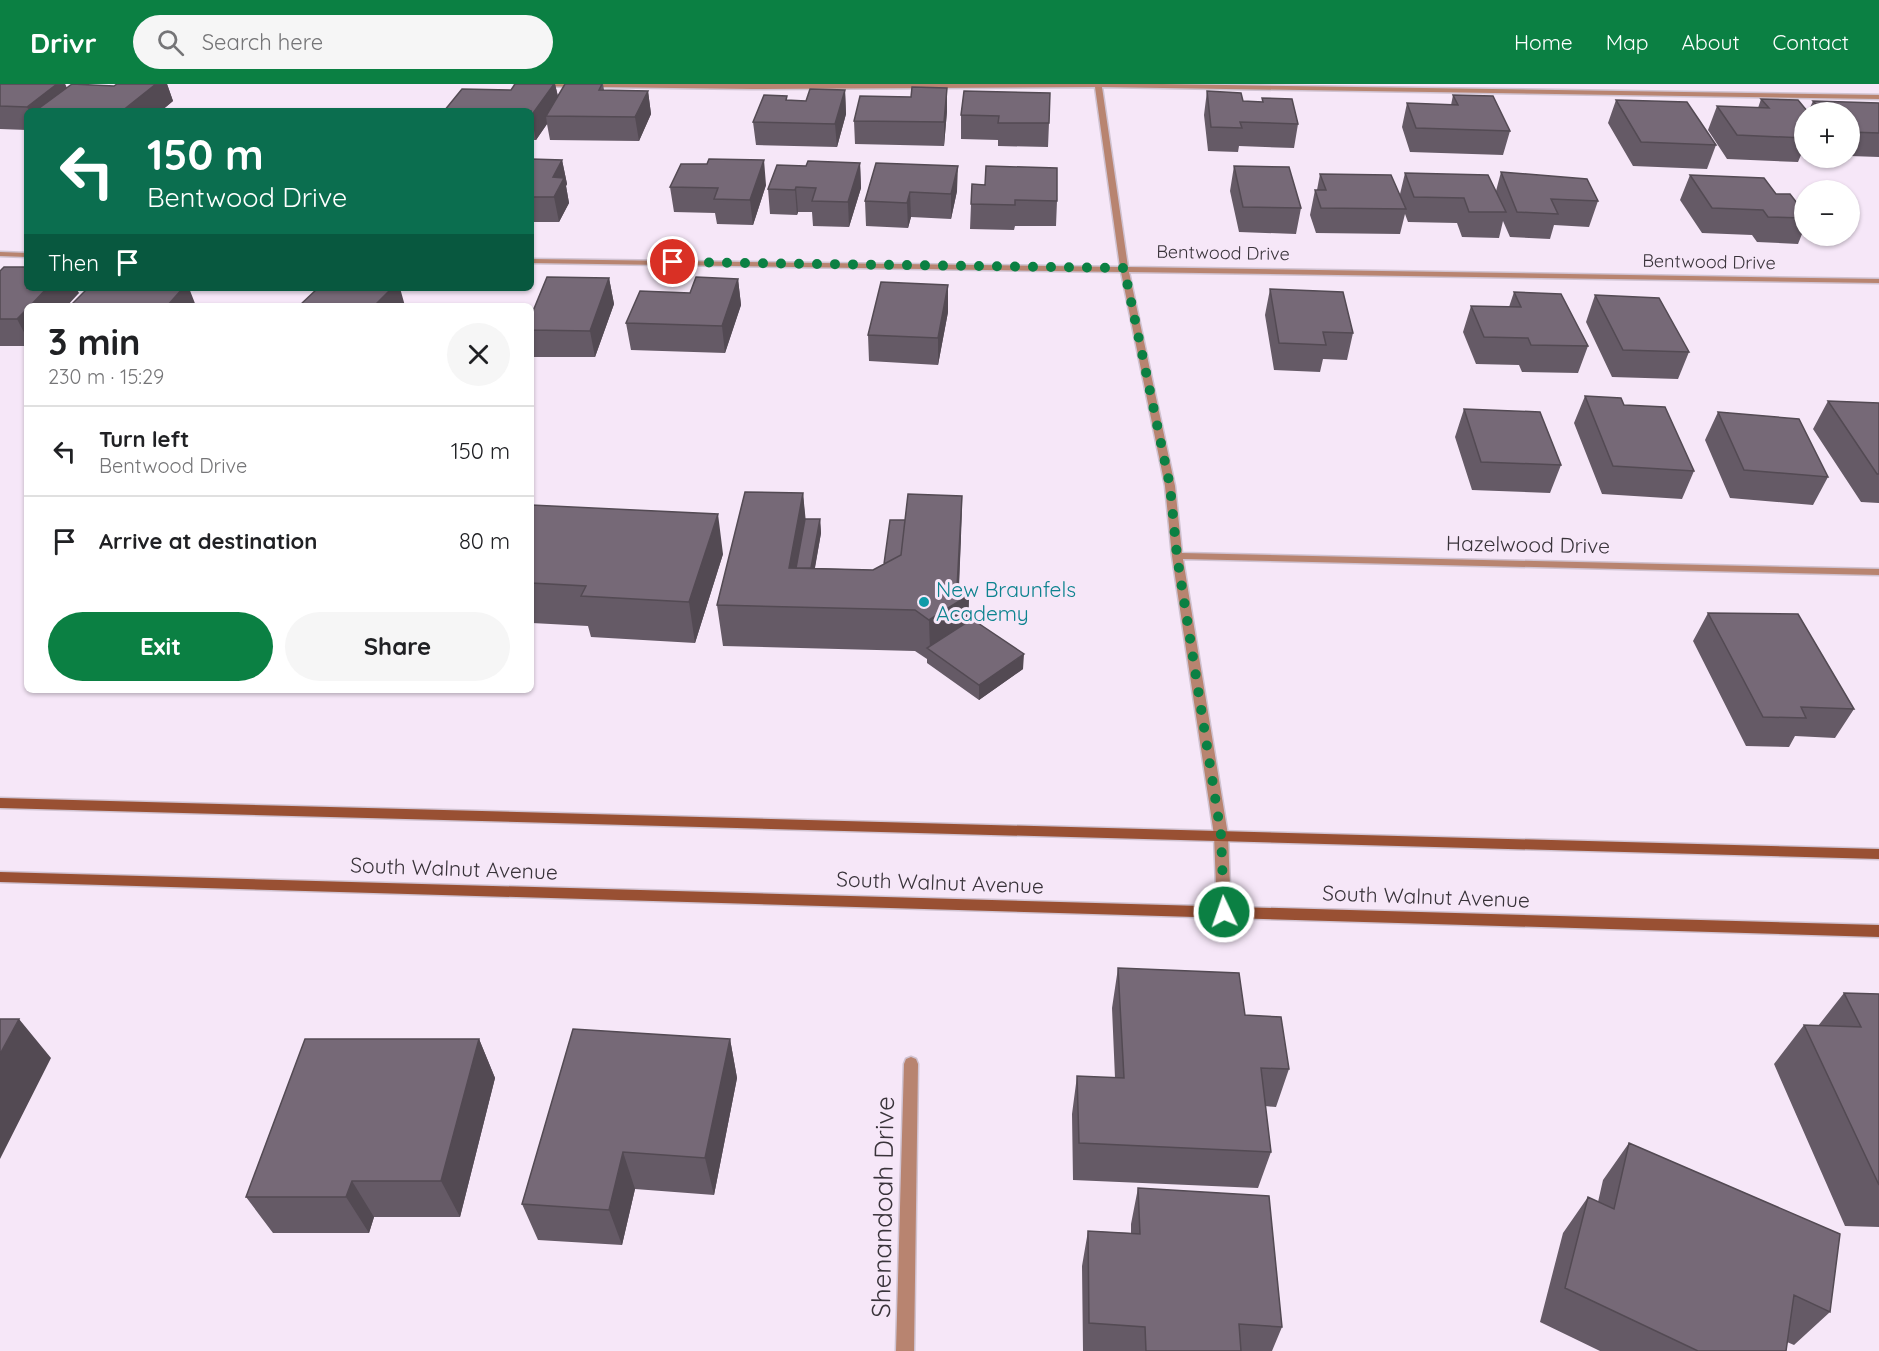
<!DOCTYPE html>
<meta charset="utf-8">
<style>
body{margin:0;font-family:Quicksand,sans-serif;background:#f6f6f6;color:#202124;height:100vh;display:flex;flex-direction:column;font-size:22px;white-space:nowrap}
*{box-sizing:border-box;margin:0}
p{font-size:20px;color:#757577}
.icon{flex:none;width:33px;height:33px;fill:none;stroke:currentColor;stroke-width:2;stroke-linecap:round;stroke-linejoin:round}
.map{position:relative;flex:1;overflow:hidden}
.side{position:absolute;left:24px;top:219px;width:510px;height:390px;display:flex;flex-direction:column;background:#fff;border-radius:9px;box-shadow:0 2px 4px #0004}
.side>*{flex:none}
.banner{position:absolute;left:24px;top:24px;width:510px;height:183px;border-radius:9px;box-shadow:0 2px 4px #0004;background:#0b6e4f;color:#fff;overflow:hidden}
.controls{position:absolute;left:1794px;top:18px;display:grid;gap:12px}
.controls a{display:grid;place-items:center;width:66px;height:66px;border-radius:50%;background:#fff;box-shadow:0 2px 4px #0004;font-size:30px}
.pin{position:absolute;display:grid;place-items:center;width:51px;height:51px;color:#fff;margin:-26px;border:3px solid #fff;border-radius:50%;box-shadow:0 2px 6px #0007}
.me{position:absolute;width:66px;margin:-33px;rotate:357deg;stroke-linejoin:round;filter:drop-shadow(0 0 4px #0008)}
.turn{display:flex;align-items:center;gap:21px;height:126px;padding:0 24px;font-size:27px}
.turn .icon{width:78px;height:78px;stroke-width:2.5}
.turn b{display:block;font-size:42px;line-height:51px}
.then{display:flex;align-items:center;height:57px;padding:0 24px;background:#0003;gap:12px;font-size:22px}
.round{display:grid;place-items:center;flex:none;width:63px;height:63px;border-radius:32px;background:#f6f6f6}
.head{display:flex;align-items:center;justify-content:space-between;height:102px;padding:0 24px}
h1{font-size:36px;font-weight:700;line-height:45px}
.button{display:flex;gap:12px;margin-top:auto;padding:12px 24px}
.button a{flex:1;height:69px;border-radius:36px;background:#0b8043;color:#fff;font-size:24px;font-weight:700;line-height:69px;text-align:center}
.button a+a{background:#f6f6f6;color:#202124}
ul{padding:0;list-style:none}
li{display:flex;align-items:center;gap:18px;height:90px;padding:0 24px;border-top:2px solid #e0e0e0}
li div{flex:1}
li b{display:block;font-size:22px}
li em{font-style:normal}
header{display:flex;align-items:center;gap:36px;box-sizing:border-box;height:84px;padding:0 30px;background:#0b8043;color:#fff}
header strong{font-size:28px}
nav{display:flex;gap:33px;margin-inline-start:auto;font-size:21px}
.search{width:420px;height:54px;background:#f6f6f6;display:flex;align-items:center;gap:15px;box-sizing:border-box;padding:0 21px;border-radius:33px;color:#757577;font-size:22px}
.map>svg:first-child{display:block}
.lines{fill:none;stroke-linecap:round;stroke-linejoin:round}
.street-casing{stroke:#d0c3d2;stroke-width:3}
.secondary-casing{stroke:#d0c3d2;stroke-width:3}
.street{fill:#b88470;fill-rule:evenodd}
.secondary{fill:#995033;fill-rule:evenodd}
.wall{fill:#655a66}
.shaded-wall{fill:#534a53}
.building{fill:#766977;stroke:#534a53;stroke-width:1.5}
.route{stroke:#0b8043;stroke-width:10;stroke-dasharray:0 18}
.culture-dot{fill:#0f9aa8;stroke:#f6e7f8;stroke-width:2}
.labels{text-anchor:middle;stroke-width:6;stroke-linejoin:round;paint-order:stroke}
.far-street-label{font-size:18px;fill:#39333a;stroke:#f6e7f8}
.street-label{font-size:21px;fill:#39333a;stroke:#f6e7f8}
.culture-label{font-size:21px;fill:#0d838f;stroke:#f6e7f8;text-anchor:start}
.near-street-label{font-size:26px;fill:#39333a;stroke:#f6e7f8}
</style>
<header>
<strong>Drivr</strong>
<div class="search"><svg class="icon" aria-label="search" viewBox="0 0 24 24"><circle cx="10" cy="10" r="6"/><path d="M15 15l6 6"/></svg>Search here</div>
<nav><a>Home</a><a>Map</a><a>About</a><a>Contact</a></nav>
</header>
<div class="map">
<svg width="1879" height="1267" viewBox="0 0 1879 1267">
<rect width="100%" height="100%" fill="#f6e7f8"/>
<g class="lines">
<!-- street casing -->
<g class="street-casing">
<path id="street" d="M514,0H1162L1879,11V15L1102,3L1128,183L1879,195V199L1129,188L1175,402L1182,469L1879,485V491L1183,475L1228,751L1231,828L1229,832L1224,833L1219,832L1217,828L1214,751L1172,472L1165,402L1121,188L531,179V175L1120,183L1095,3L752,5L517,2Z
M0,168L27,169V173L0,172Z
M911,973L916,975L918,980L914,1267H896L904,980L906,975Z"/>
</g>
<!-- secondary casing -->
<g class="secondary-casing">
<path id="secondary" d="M0,714L1879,765V775L0,724Z
M0,788L1879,841V853L0,798Z"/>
</g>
<!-- street -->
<use href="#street" class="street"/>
<!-- secondary -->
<use href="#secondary" class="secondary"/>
</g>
<!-- wall -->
<path class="wall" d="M0,0H65L67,4L114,2L117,0H167L173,17L161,27H27V46L0,45Z
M555,0L558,12L565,0H603L604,6L648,7L651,30L639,57L550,56L547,40L536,56H531V27L511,6Z
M947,4V27L944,62L855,60L854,37L911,13Z
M845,6L846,30L837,63L756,61L753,38L788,16L806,17Z
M964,7L1049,39L1048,63L998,62V56L961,55V31Z
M1207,7L1243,17L1262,18V14L1298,40L1294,64L1239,62L1238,68L1208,67L1204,31Z
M1453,11L1510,47L1503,71L1410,68L1402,43L1407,19L1451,21Z
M1761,15L1808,28L1813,17L1879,19V73L1850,72V28H1804V71H1801L1798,78L1727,75L1708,46L1717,22L1758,24Z
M1616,16L1716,61L1707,85L1633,82L1608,39Z
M531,75L562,76L567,100L566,102L569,119L559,138H531Z
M860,79L861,104L849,143L813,142L812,128H798L797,131L770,130L768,105L806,82Z
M876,79L957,107L951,135L911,133L908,144L866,142L865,117Z
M1234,82L1301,124L1296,150L1239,148L1230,107Z
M1501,88L1598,117L1589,143L1554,141L1550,155L1510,153L1503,137L1499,154L1462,153L1457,139L1408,138L1405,130L1400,150L1316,149L1310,131L1315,106H1317L1320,90L1400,110L1405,89L1496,107Z
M1690,91L1776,110L1804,128V145L1798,160L1757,158L1752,151L1702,149L1680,116Z
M972,100L1057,117L1056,142H1015L1014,146L970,145L971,120Z
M766,101L753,141L717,140L715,129L674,128L670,103Z
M0,187L79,209L27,222V262H0Z
M609,194L614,220L595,273H531V232Z
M738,195L741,221L725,269L631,266L626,239L690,209Z
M1270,205L1353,249L1347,276L1323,275L1320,288L1274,286L1265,231Z
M1514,208L1588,262L1578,289L1522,288L1519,281L1476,280L1463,248L1471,222L1509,223Z
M1595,211L1689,268L1678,295L1612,293L1586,238Z
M948,228L938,281L869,277L868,251Z
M1585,312L1624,321L1694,387L1682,415L1602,410L1574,339Z
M1828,317L1879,319V419L1861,418L1813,345Z
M1464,325L1561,381L1550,409L1472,406L1455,353Z
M1718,328L1828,393L1813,421L1730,414L1705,356Z
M803,409L805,435H820L821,449L815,484L873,486L884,480L905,436L962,412L961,452L959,505L969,511L968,537L1023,585L979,616L927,579V575L915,567L723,562L717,521Z
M531,421L723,470L695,559L591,553L588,542L532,539L531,541Z
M1708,529L1854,625L1835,654L1795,652L1789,663L1746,662L1693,557Z
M1118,884L1245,931L1289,985L1276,1023L1265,1022L1271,1068L1258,1104L1073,1096L1072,1030L1077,992L1115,994L1112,924Z
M1844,909L1879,910V1143L1845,1142L1774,980L1804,941L1818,942Z
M479,955L495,994L460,1133H374L369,1149H273L246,1113Z
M730,955L737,994L714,1111L635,1105L622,1161L538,1156L522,1120Z
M1629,1059L1830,1228L1794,1261L1787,1258L1786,1267H1600L1540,1238L1563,1149L1588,1113L1598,1118L1603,1096Z
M1138,1104L1282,1243L1272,1267H1083L1082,1182L1088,1147L1131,1149V1140Z"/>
<!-- shaded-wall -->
<path class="shaded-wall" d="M57,0H65L73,19L38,25L39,27H29L27,23Z
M156,0H167L173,17L161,27H122Z
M554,0H555L560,22L546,32L547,40L536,56L531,32Z
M947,4V27L944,62V38Z
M845,6L846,30L837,63L835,40Z
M648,7L651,30L639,57L635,33Z
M562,76L567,100L566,102L569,119L559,138L554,113L553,93Z
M764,76L766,101L753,141L750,116Z
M860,79L861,104L849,143L848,118Z
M958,82L957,107L951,135V110Z
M796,103L798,128L797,131L795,106Z
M910,108L911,133L908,144L907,119Z
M609,194L614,220L595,273L590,247Z
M738,195L741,221L725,269L722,242Z
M948,201V228L938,281V254Z
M47,204H76L79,209L67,222H30Z
M183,204H189L196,222H167Z
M392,204H400L405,222H374Z
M27,225V254L17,235Z
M803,409L807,449L796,510L789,484Z
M962,412L961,452L958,518L969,511L968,552L930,566L929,536L957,504Z
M718,430L723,470L695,559L689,518Z
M820,435L821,449L810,510L809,499Z
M1024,570L1023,585L979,616V601Z
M19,935L51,974L0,1075V970Z
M479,955L495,994L460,1133L441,1097Z
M730,955L737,994L714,1111L705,1074Z
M623,1068L635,1105L622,1161L609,1126Z
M352,1097L374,1133L369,1149L346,1113Z"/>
<!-- building -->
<path class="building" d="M0,0H57L27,23L0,22Z
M72,0L114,2L117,0H156L122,27H95L38,25Z
M515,0H554L531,32V27H444L462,5L511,6Z
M565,0H602L599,6L648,7L635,33L546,32Z
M912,3L947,4L944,38L854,37L860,12L911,13Z
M810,5L845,6L835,40L753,38L764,11L787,12L786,16L806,17Z
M964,7L1050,9L1049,39H998L999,32L961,31Z
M1207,7L1241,9L1243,17L1263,18L1262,14L1292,15L1298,40L1240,38L1242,44L1211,43Z
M1453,11L1493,12L1510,47L1416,44L1407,19L1458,21Z
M1761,15L1798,16L1808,28H1804V47L1803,46L1804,49V54L1737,51L1717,22L1769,24Z
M1616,16L1687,18L1716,61L1641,58Z
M1813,17L1879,19V49L1850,48V28H1823Z
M531,75L562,76L553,93L564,94L554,113H531Z
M709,75L764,76L750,116L714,115L718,104L670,103L681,80H707Z
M808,77L860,79L848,118L812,117L816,104L796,103L795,106L768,105L777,81L806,82Z
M876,79L958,82L951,110L910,108L907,119L865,117Z
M986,82L1057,84V117L1015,116V121L971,120L972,100L985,101Z
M1234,82L1289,83L1301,124L1243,123Z
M1501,88L1587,95L1598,117L1551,115L1558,130L1517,128Z
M1405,89L1488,91L1506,128H1469L1464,114L1414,113Z
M1320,90L1391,91L1406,125L1321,124L1315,106H1326Z
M1690,91L1764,94L1776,110H1790L1804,128V134L1768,133L1763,126L1712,124Z
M4,183H27V204H47L30,222H27V225L17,235H0V187Z
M547,193L609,194L590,247L531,246V232Z
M696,193L738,195L722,242L626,239L640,207L690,209Z
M881,198L948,201L938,254L868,251Z
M88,204H183L167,222H70Z
M318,204H392L374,222H299Z
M1270,205L1343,208L1353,249L1323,248L1326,261L1279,259Z
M1514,208L1561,210L1588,262L1531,261L1528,254L1484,253L1471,222L1521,223Z
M1595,211L1659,214L1689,268L1623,266Z
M1585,312L1621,314L1624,321L1665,323L1694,387L1613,382Z
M1828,317L1879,319V390H1877Z
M1464,325L1540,328L1561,381L1481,378Z
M1718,328L1799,335L1828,393L1744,386Z
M745,408L803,409L789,484L873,486L901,471L908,410L962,412L957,504L969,511L929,536L915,526L717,521Z
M531,421L718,430L689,518L581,512L586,502L531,499Z
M805,435H820L811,484H796Z
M890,436H905L901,471L884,480Z
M1708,529L1798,530L1854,625L1801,623L1806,634L1763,633Z
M972,535L1024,570L979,601L927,564Z
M1118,884L1239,889L1245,931L1281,933L1289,985L1261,984L1271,1068L1079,1059L1077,992L1124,994Z
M1844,909L1879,910V1101L1804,941L1861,943Z
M0,935H19L0,970Z
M573,945L730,955L705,1074L623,1068L609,1126L522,1120Z
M305,955H479L441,1097H352L346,1113H246Z
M1629,1059L1840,1150L1830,1228L1794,1211L1786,1267H1698L1565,1204L1588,1113L1614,1125Z
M1138,1104L1269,1112L1282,1243L1239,1240L1241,1267H1146L1145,1243L1089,1239L1088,1147L1140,1150Z"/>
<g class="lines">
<!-- route -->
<path class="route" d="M673,178L1124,184L1170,402L1177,472L1221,751L1224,828"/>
</g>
<!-- markers -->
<circle class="culture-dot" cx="924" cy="518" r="6"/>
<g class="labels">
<!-- far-street labels -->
<g class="far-street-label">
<text transform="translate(1223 169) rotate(1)" y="6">Bentwood Drive</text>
<text transform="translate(1709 178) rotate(1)" y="6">Bentwood Drive</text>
</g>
<!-- street labels -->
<g class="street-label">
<text transform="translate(1528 461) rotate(1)" y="7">Hazelwood Drive</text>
<text transform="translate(454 785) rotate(2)" y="7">South Walnut Avenue</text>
<text transform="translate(940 799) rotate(2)" y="7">South Walnut Avenue</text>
<text transform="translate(1426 813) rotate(2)" y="7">South Walnut Avenue</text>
</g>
<!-- culture labels -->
<g class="culture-label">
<text x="936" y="513">New Braunfels<tspan x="936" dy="24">Academy</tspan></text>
</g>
<!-- near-street labels -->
<g class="near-street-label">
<text transform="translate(883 1123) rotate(-89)" y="9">Shenandoah Drive</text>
</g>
</g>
</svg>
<div class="controls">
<a>+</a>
<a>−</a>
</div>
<div class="pin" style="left:673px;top:178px;background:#d93025"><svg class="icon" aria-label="arrive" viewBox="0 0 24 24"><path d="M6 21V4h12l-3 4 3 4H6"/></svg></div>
<svg class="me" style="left:1224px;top:828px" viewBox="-20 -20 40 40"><circle r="17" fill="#0b8043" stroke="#fff" stroke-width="3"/><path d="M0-11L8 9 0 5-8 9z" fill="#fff"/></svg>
<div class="banner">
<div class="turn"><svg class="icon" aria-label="left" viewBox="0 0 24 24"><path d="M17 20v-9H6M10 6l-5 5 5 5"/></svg><div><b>150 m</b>Bentwood Drive</div></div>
<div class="then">Then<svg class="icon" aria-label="arrive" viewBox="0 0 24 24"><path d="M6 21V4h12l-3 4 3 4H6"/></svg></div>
</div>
<section class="side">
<div class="head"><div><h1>3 min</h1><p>230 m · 15:29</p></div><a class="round"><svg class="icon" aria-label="close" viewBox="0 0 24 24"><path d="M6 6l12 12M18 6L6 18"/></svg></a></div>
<ul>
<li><svg class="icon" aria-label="left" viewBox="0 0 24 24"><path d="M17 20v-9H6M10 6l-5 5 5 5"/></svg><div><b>Turn left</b><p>Bentwood Drive</p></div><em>150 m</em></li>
<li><svg class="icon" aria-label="arrive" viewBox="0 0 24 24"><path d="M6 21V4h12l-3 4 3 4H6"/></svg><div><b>Arrive at destination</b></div><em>80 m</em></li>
</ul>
<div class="button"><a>Exit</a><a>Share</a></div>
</section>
</div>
